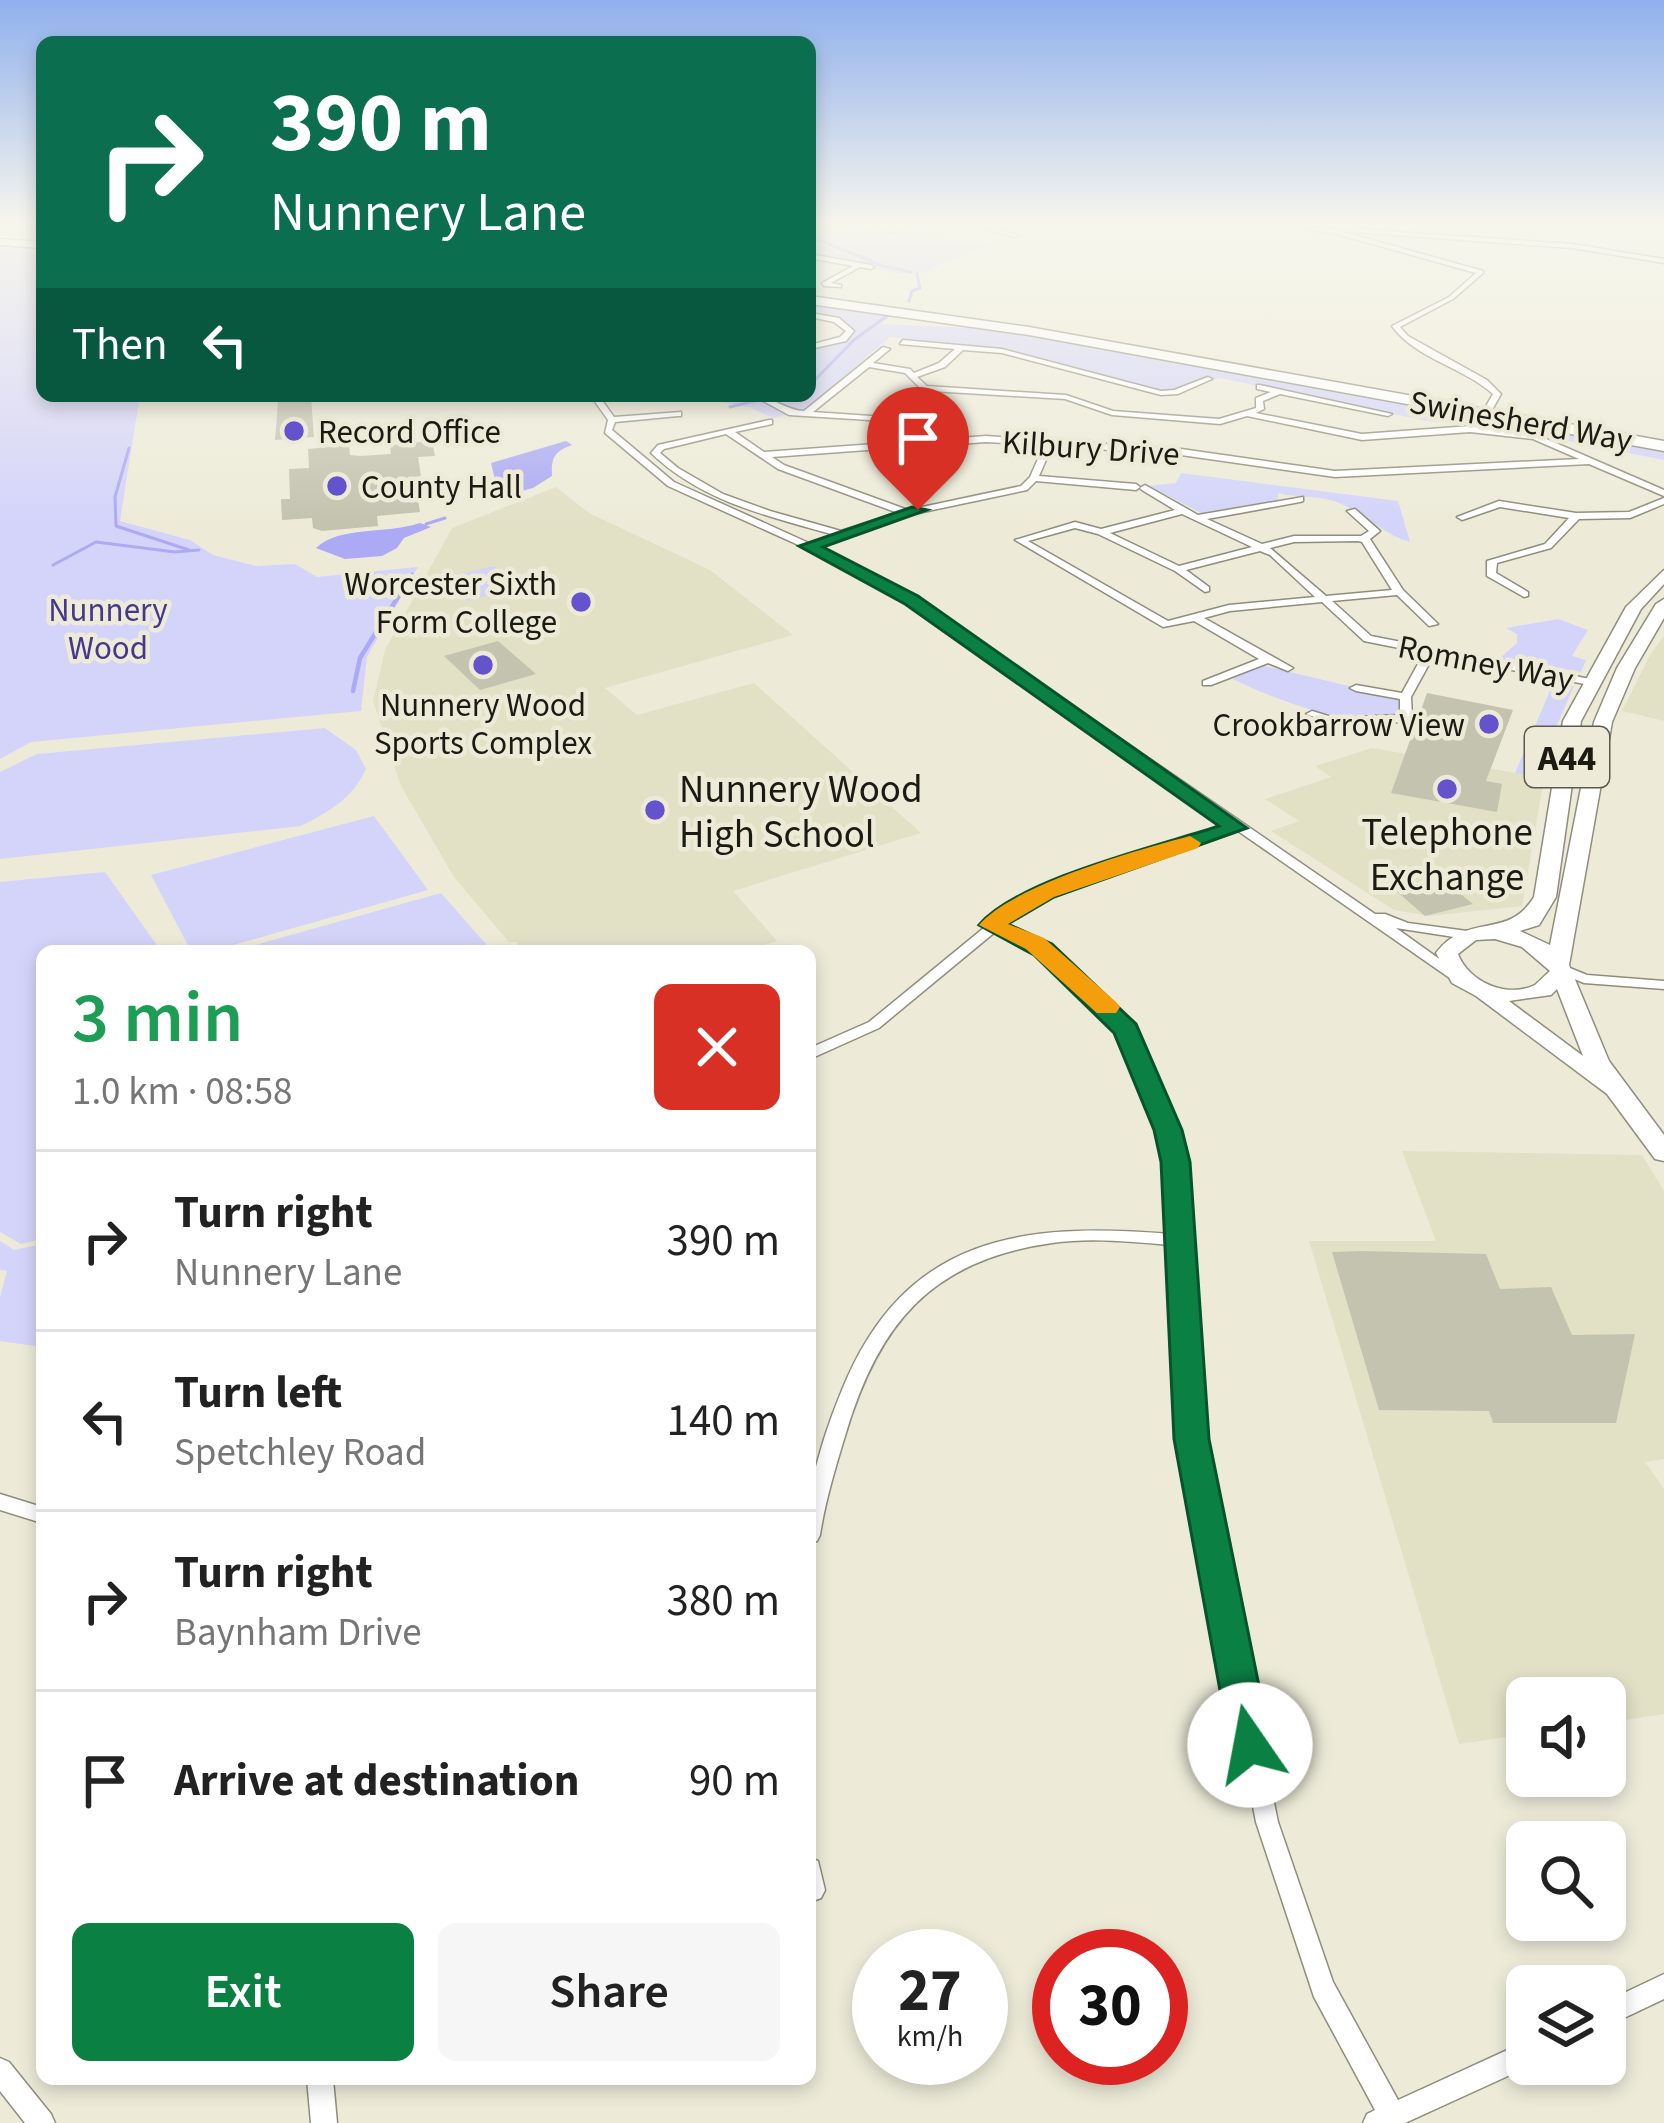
<!DOCTYPE html>
<meta charset="utf-8">
<style>
body{margin:0;font-family:"Source Sans 3",sans-serif;background:#f6f6f6;color:#222;height:100vh;display:flex;flex-direction:column;font-size:45px;white-space:nowrap}
*{box-sizing:border-box;margin:0}
p{font-size:39px;color:#767676}
.icon{flex:none;width:66px;height:66px;fill:none;stroke:currentColor;stroke-width:2;stroke-linecap:round;stroke-linejoin:round}
.map{position:relative;flex:1;overflow:hidden}
.side{position:absolute;left:36px;top:945px;width:780px;height:1140px;display:flex;flex-direction:column;background:#fff;border-radius:18px;box-shadow:0 6px 18px #0003}
.side>*{flex:none}
.banner{position:absolute;left:36px;top:36px;width:780px;height:366px;border-radius:18px;box-shadow:0 6px 18px #0003;background:#0b6e4f;color:#fff;overflow:hidden}
.fabs{position:absolute;left:1506px;top:1677px;display:grid;gap:24px}
.fabs a{display:grid;place-items:center;width:120px;height:120px;border-radius:18px;background:#fff;box-shadow:0 6px 18px #0003;font-size:60px}
.speed{position:absolute;left:852px;top:1929px;display:flex;gap:24px;font-size:60px;font-weight:700;text-align:center}
.speed>*{display:grid;place-content:center;width:156px;height:156px;border-radius:50%;background:#fff;box-shadow:0 6px 18px #0003;line-height:1}
.speed small{font-size:30px;font-weight:400}
.speed .limit{border:18px solid #d22;background:#fff;color:#111}
.pin{position:absolute;display:grid;place-items:center;width:102px;height:102px;color:#fff;margin:-123px -51px;border-radius:50% 50% 50% 0;rotate:-45deg;box-shadow:0 0 12px #0007}
.pin .icon{rotate:45deg}
.me{position:absolute;width:132px;margin:-66px;rotate:348deg;stroke-linejoin:round;filter:drop-shadow(0 0 9px #0008)}
.turn{display:flex;align-items:center;gap:42px;height:252px;padding:0 36px;font-size:54px}
.turn .icon{width:156px;height:156px;stroke-width:2.5}
.turn b{display:block;font-size:84px;line-height:102px}
.then{display:flex;align-items:center;height:114px;padding:0 36px;background:#0003;gap:24px;font-size:45px}
.round{display:grid;place-items:center;flex:none;width:126px;height:126px;border-radius:18px;background:#f6f6f6}
.summary{display:flex;align-items:center;justify-content:space-between;height:204px;padding:0 36px}
h1{font-size:72px;font-weight:600;line-height:90px;color:#1e9e55}
.primary-button{display:flex;gap:24px;margin-top:auto;padding:24px 36px}
.primary-button a{flex:1;height:138px;border-radius:18px;background:#0b8043;color:#fff;font-size:48px;font-weight:600;line-height:138px;text-align:center}
.primary-button a+a{background:#f6f6f6;color:#222}
ul{padding:0;list-style:none}
li{display:flex;align-items:center;gap:36px;height:180px;padding:0 36px;border-top:3px solid #e0e0e0}
li div{flex:1}
li b{display:block;font-size:45px}
li em{font-style:normal}
.map>svg:first-child{display:block}
.built{fill:#e2e0c5}
.green{fill:#d4d4fa}
.water{fill:#acaaf4}
.lines{fill:none;stroke-linecap:round;stroke-linejoin:round}
.stream-far1{stroke:#acaaf4;stroke-width:3}
.stream{stroke:#acaaf4;stroke-width:4.5}
.building{fill:#c4c3b0}
.street-casing{stroke:#8f8d7b;stroke-width:3}
.primary-casing{stroke:#8f8d7b;stroke-width:3}
.highway-casing{stroke:#8f8d7b;stroke-width:3}
.street{fill:#fff;fill-rule:evenodd}
.primary{fill:#fff;fill-rule:evenodd}
.highway{fill:#fff;fill-rule:evenodd}
.route{fill:#0b8043;stroke:#07532c;stroke-width:3}
.slow{fill:#f59e0b}
.poi-dot{fill:#6453cc;stroke:#edebd8;stroke-width:4.5}
.labels{text-anchor:middle;stroke-width:9;stroke-linejoin:round;paint-order:stroke}
.far-street-label{font-size:33px;fill:#1b1b14;stroke:#edebd8}
.far-poi-label{font-size:33px;fill:#1b1b14;stroke:#edebd8;text-anchor:start}
.far-park-label{font-size:33px;fill:#43388c;stroke:#edebd8}
.shield{fill:#edebd8;stroke:#5a594f;stroke-width:3}
.shield-label{font-size:36px;font-weight:bold;fill:#1b1b14}
.poi-label{font-size:39px;fill:#1b1b14;stroke:#edebd8;text-anchor:start}
</style>
<div class="map">
<svg width="1664" height="2123" viewBox="0 0 1664 2123">
<rect width="100%" height="100%" fill="#edebd8"/>
<!-- built -->
<path class="built" d="M556,487L589,513L710,570L793,635L605,688L637,715L754,683L921,833L733,891L777,941L746,951H518L517,942H509L454,877L401,786L373,701L385,650L452,528Z
M1664,636V721L1622,711L1650,655Z
M1372,748L1544,778L1522,906L1430,916L1394,910L1271,831L1299,821L1265,799L1331,777L1315,766Z
M1402,1151L1642,1155L1664,1191V1459L1645,1462L1664,1489V1714L1605,1723V1698H1527V1734L1459,1744L1309,1241H1436Z"/>
<!-- green -->
<path class="green" d="M810,225L836,234L854,228L843,225H853L915,238L1004,244C974,250 949,261 923,272C904,280 834,259 810,254Z
M0,248L42,251V396H155L139,401L120,521L190,540L213,555L256,566L295,564L317,577L418,567L367,657L361,711L31,742L0,759Z
M810,303L892,315L880,324L1001,329L1581,434L1664,451V460L1477,423L1432,422L1220,378L1167,392L1007,349L890,337L805,410L773,418L749,407L716,401L744,396H810V349L843,342L854,332L840,320L810,314Z
M1181,473L1398,501L1410,542C1381,534 1363,511 1334,501C1316,495 1295,498 1278,493V500L1203,514L1149,486L1176,483Z
M494,566L521,587L467,601L441,579Z
M1558,619L1588,630L1572,656L1586,660L1581,672L1499,659L1517,643V634L1506,628Z
M1260,665L1399,698L1401,713C1368,737 1266,696 1233,679Z
M1555,679L1574,686L1551,739L1544,778L1515,773Z
M325,728L356,750L366,769C353,798 329,812 301,826L0,859V772L37,754Z
M374,816L428,890L212,951H191L151,875Z
M105,872L161,951H42V1239L21,1244L0,1232V882Z
M441,893L492,951H233Z
M0,1241L14,1250L42,1244V1347L0,1341V1297L7,1271L0,1270Z"/>
<!-- water -->
<path class="water" d="M566,441L572,445C555,451 551,457 552,476L533,488L499,497L491,463Z
M420,523L431,527L404,538L397,548L382,556L345,559L316,548C341,525 384,535 420,523Z"/>
<g class="lines">
<!-- stream-far1 -->
<path class="stream-far1" d="M810,236L880,265L911,272
M909,301L912,291L920,288L917,274
M810,385L854,340L891,313
M730,407L774,396
M129,448L115,497L116,526L189,550
M426,524L445,518
M53,565L96,542L175,552L199,550
M401,592L412,574"/>
<!-- stream -->
<path class="stream" d="M353,691L360,658L403,589"/>
</g>
<!-- building -->
<path class="building" d="M290,397H311L314,437L275,440L278,401Z
M432,441L435,456L418,457L421,476L414,477L420,512L377,516L378,526L322,531L313,528L312,518L282,520L281,499H290L289,469L309,468L308,449L349,445L350,455L360,456L391,454L390,445Z
M498,641L536,674L480,690L444,656Z
M1427,693L1513,710L1486,781L1502,784L1497,812L1391,793Z
M1441,878L1473,904L1425,916L1394,889Z
M1362,1251L1486,1254L1500,1289L1551,1287L1572,1335L1635,1334L1616,1423H1493L1489,1411L1379,1410L1332,1252Z"/>
<g class="lines">
<!-- street casing -->
<g class="street-casing">
<path id="street" d="M902,225H912L889,233L886,231Z
M969,225H980L1019,235L1016,237Z
M1273,225L1333,229L1483,271V273L1453,299L1400,327L1408,336L1487,380L1501,394L1492,410L1485,408L1493,394C1463,367 1416,359 1392,326L1449,297L1476,273L1333,233Z
M1354,229L1572,244L1664,259V263L1572,248L1352,232Z
M810,254L871,265L874,267L871,269L860,267L831,283L841,285V287L824,286L822,283L853,266L810,258Z
M810,313L839,318L854,331L846,341L810,349V345L840,337L846,331L834,322L810,317Z
M903,340L1002,349L1161,391L1174,390L1208,377L1212,379L1178,394L1161,395L1002,353L963,350L945,367L917,377L927,386L1066,395L1113,411L1219,419L1256,408V398L1271,392L1257,389V385H1260L1392,414L1388,416L1280,394L1263,401L1264,409L1256,413L1362,434L1470,426L1535,434L1664,490V496L1589,464L1335,477L1181,455L1052,446L1039,476L1136,484L1140,487L1136,490L1036,481L1027,490L909,515L835,539L832,538L831,534C767,516 701,501 651,453L658,445L769,420H772V424L735,432L764,452L986,436L1181,449L1335,471L1579,459L1533,439L1470,432L1362,440L1247,416L1220,424L1112,415L1065,399L931,391L932,395L911,417L885,421L789,415L754,396C772,396 785,410 804,411L883,347L890,349L873,363L910,369L914,373L939,363L955,349L900,344ZM869,367L905,373L925,393L905,413L885,417L813,412ZM726,434L778,469L898,513L841,531L770,511L723,494L678,468L660,453L664,449ZM986,442L1044,445L1030,477L1021,486L908,510L784,465L772,457L908,447L920,468L924,471L928,468L916,447Z
M591,396H599L614,417L681,412V416H678L615,422L612,430L674,482L811,544L916,598L1375,914H1385L1408,923L1467,931L1474,935L1467,939L1396,928L1466,978L1464,981H1454L1238,831L1030,904L1003,926C1113,977 1152,1049 1184,1162L1200,1439L1278,1822L1333,1982L1398,2100L1527,2041V2064H1534L1405,2123H1363L1367,2114L1375,2110L1314,1997L1256,1822L1182,1439L1172,1245C1132,1242 1092,1237 1052,1243C931,1260 878,1324 845,1436C835,1469 825,1502 820,1535L817,1541L810,1543C810,1525 808,1505 811,1488C818,1455 829,1421 842,1390C905,1235 1022,1222 1171,1234C1170,1209 1172,1183 1167,1159C1147,1054 1091,978 995,932L879,1028L810,1059V1048L869,1022L985,927L986,922L992,921L1020,898L1230,826L908,602L805,548L668,486L605,433L608,420Z
M1145,485L1198,515L1303,497V501L1300,502L1207,519L1262,544L1294,536H1361L1369,531L1347,511L1355,509L1380,531L1370,539L1403,590L1438,624L1429,626L1397,595L1332,601L1371,636L1590,679L1596,682L1590,685L1434,655L1411,697L1412,716L1404,722L1334,724L1306,714L1312,711L1335,718L1400,715V699L1356,691L1350,688L1356,685L1402,693L1424,653L1364,641L1322,602L1230,611L1204,618L1293,668L1288,671L1268,663L1211,685H1203V681L1259,659L1194,621L1163,627L1015,540L1075,522L1101,529L1175,510L1142,490L1140,488ZM1182,514L1252,547L1179,566L1110,533ZM1075,528L1098,534L1175,571L1205,592L1209,591V587L1186,570L1260,551L1270,555L1315,597L1229,605L1168,621L1028,541ZM1358,541L1362,542L1392,590L1326,596L1270,548L1294,542Z
M1664,498V504L1630,518L1579,519L1551,548L1497,563L1496,573L1528,592V596L1524,597L1487,576V561L1545,544L1569,518L1500,507L1462,520L1457,517L1499,501L1576,513L1629,512Z
M1560,964L1587,975L1664,981V989L1584,983L1555,971L1553,968Z
M0,1494L42,1507V1523L0,1510Z
M810,1858L818,1861L825,1890L821,1898L813,1901L810,1900Z
M1664,1974V1999L1605,2027V2002Z
M0,2058L9,2062L51,2114L55,2123H25L0,2091Z
M307,2079H333L337,2123H311Z"/>
</g>
<!-- primary casing -->
<g class="primary-casing">
<path id="primary" d="M0,239L42,242V248L0,245Z
M1664,570V584L1641,609L1581,721L1556,897L1539,925L1520,931L1550,945L1594,722L1617,668L1656,604L1664,599V618L1635,668L1612,722L1569,965L1609,1061L1664,1135V1161L1655,1159L1607,1094L1476,996L1452,983L1436,953C1468,911 1507,941 1534,897L1563,721L1626,607ZM1495,939L1522,947L1550,971C1549,972 1536,984 1535,985C1506,999 1468,981 1458,954L1476,940ZM1557,989L1583,1056L1509,1001L1551,995Z"/>
</g>
<!-- highway casing -->
<g class="highway-casing">
<path id="highway" d="M810,296L1029,327L1664,441V451L1029,335L810,304Z"/>
</g>
<!-- street -->
<use href="#street" class="street"/>
<!-- primary -->
<use href="#primary" class="primary"/>
<!-- highway -->
<use href="#highway" class="highway"/>
</g>
<!-- sky -->
<linearGradient id="sky" x2="0" y2="1"><stop stop-color="#90b0ed"/><stop offset="0.43" stop-color="#f7f6ed"/><stop offset="1" stop-color="#f7f6ed" stop-opacity="0"/></linearGradient>
<rect width="1664" height="522" fill="url(#sky)"/>
<!-- route -->
<path class="route" d="M912,507L927,510L823,547L918,596L1247,828L1054,897L1008,924L1052,944L1136,1024L1182,1130L1190,1162L1209,1439L1271,1745L1265,1758L1250,1763L1236,1758L1230,1745L1174,1439L1161,1162L1154,1130L1114,1033L1034,955L979,925C1018,879 1158,846 1219,826L905,604L799,546Z"/>
<!-- slow -->
<path class="slow" d="M1190,836L1201,843L1198,848L1054,897L1008,924L1044,938L1116,1002L1120,1007L1116,1013H1097L1026,949L979,925C1013,885 1137,850 1190,836Z"/>
<!-- markers -->
<g class="poi-dot">
<circle cx="294" cy="431" r="12"/>
<circle cx="337" cy="486" r="12"/>
<circle cx="581" cy="602" r="12"/>
<circle cx="483" cy="665" r="12"/>
<circle cx="1489" cy="724" r="12"/>
<circle cx="1447" cy="789" r="12"/>
<circle cx="655" cy="810" r="12"/>
</g>
<g class="labels">
<!-- far-street labels -->
<g class="far-street-label">
<text transform="translate(1521 420) rotate(10)" y="12">Swinesherd Way</text>
<text transform="translate(1091 447) rotate(4)" y="12">Kilbury Drive</text>
<text transform="translate(1486 662) rotate(11)" y="12">Romney Way</text>
</g>
<!-- far-poi labels -->
<g class="far-poi-label">
<text x="318" y="443">Record Office</text>
<text x="361" y="498">County Hall</text>
<text x="557" y="595" text-anchor="end">Worcester Sixth<tspan x="557" dy="38">Form College</tspan></text>
<text x="483" y="716" text-anchor="middle">Nunnery Wood<tspan x="483" dy="38">Sports Complex</tspan></text>
<text x="1465" y="736" text-anchor="end">Crookbarrow View</text>
</g>
<!-- far-park labels -->
<g class="far-park-label">
<text x="108" y="621">Nunnery<tspan x="108" dy="38">Wood</tspan></text>
</g>
<!-- shield labels -->
<rect class="shield" x="1525" y="727" width="84" height="60" rx="9"/>
<g class="shield-label">
<text x="1567" y="770">A44</text>
</g>
<!-- poi labels -->
<g class="poi-label">
<text x="679" y="802">Nunnery Wood<tspan x="679" dy="45">High School</tspan></text>
<text x="1447" y="845" text-anchor="middle">Telephone<tspan x="1447" dy="45">Exchange</tspan></text>
</g>
</g>
</svg>
<div class="fabs">
<a><svg class="icon" aria-label="sound" viewBox="0 0 24 24"><path d="M4 9h4l5-4v14l-5-4H4zM17 9q2 3 0 6"/></svg></a>
<a><svg class="icon" aria-label="search" viewBox="0 0 24 24"><circle cx="10" cy="10" r="6"/><path d="M15 15l6 6"/></svg></a>
<a><svg class="icon" aria-label="layers" viewBox="0 0 24 24"><path d="M12 4l9 5-9 5-9-5zM3 14l9 5 9-5"/></svg></a>
</div>
<div class="speed"><div>27<small>km/h</small></div><div class="limit">30</div></div>
<div class="pin" style="left:918px;top:510px;background:#d93025"><svg class="icon" aria-label="arrive" viewBox="0 0 24 24"><path d="M6 21V4h12l-3 4 3 4H6"/></svg></div>
<svg class="me" style="left:1250px;top:1745px" viewBox="-20 -20 40 40"><circle r="19" fill="#fff"/><path d="M0-13L10 11 0 6-10 11z" fill="#0b8043"/></svg>
<div class="banner">
<div class="turn"><svg class="icon" aria-label="right" viewBox="0 0 24 24"><path d="M7 20v-9h11M14 6l5 5-5 5"/></svg><div><b>390 m</b>Nunnery Lane</div></div>
<div class="then">Then<svg class="icon" aria-label="left" viewBox="0 0 24 24"><path d="M17 20v-9H6M10 6l-5 5 5 5"/></svg></div>
</div>
<section class="side">
<div class="summary"><div><h1>3 min</h1><p>1.0 km · 08:58</p></div><a class="round" style="background:#d93025;color:#fff"><svg class="icon" aria-label="close" viewBox="0 0 24 24"><path d="M6 6l12 12M18 6L6 18"/></svg></a></div>
<ul>
<li><svg class="icon" aria-label="right" viewBox="0 0 24 24"><path d="M7 20v-9h11M14 6l5 5-5 5"/></svg><div><b>Turn right</b><p>Nunnery Lane</p></div><em>390 m</em></li>
<li><svg class="icon" aria-label="left" viewBox="0 0 24 24"><path d="M17 20v-9H6M10 6l-5 5 5 5"/></svg><div><b>Turn left</b><p>Spetchley Road</p></div><em>140 m</em></li>
<li><svg class="icon" aria-label="right" viewBox="0 0 24 24"><path d="M7 20v-9h11M14 6l5 5-5 5"/></svg><div><b>Turn right</b><p>Baynham Drive</p></div><em>380 m</em></li>
<li><svg class="icon" aria-label="arrive" viewBox="0 0 24 24"><path d="M6 21V4h12l-3 4 3 4H6"/></svg><div><b>Arrive at destination</b></div><em>90 m</em></li>
</ul>
<div class="primary-button"><a>Exit</a><a>Share</a></div>
</section>
</div>
